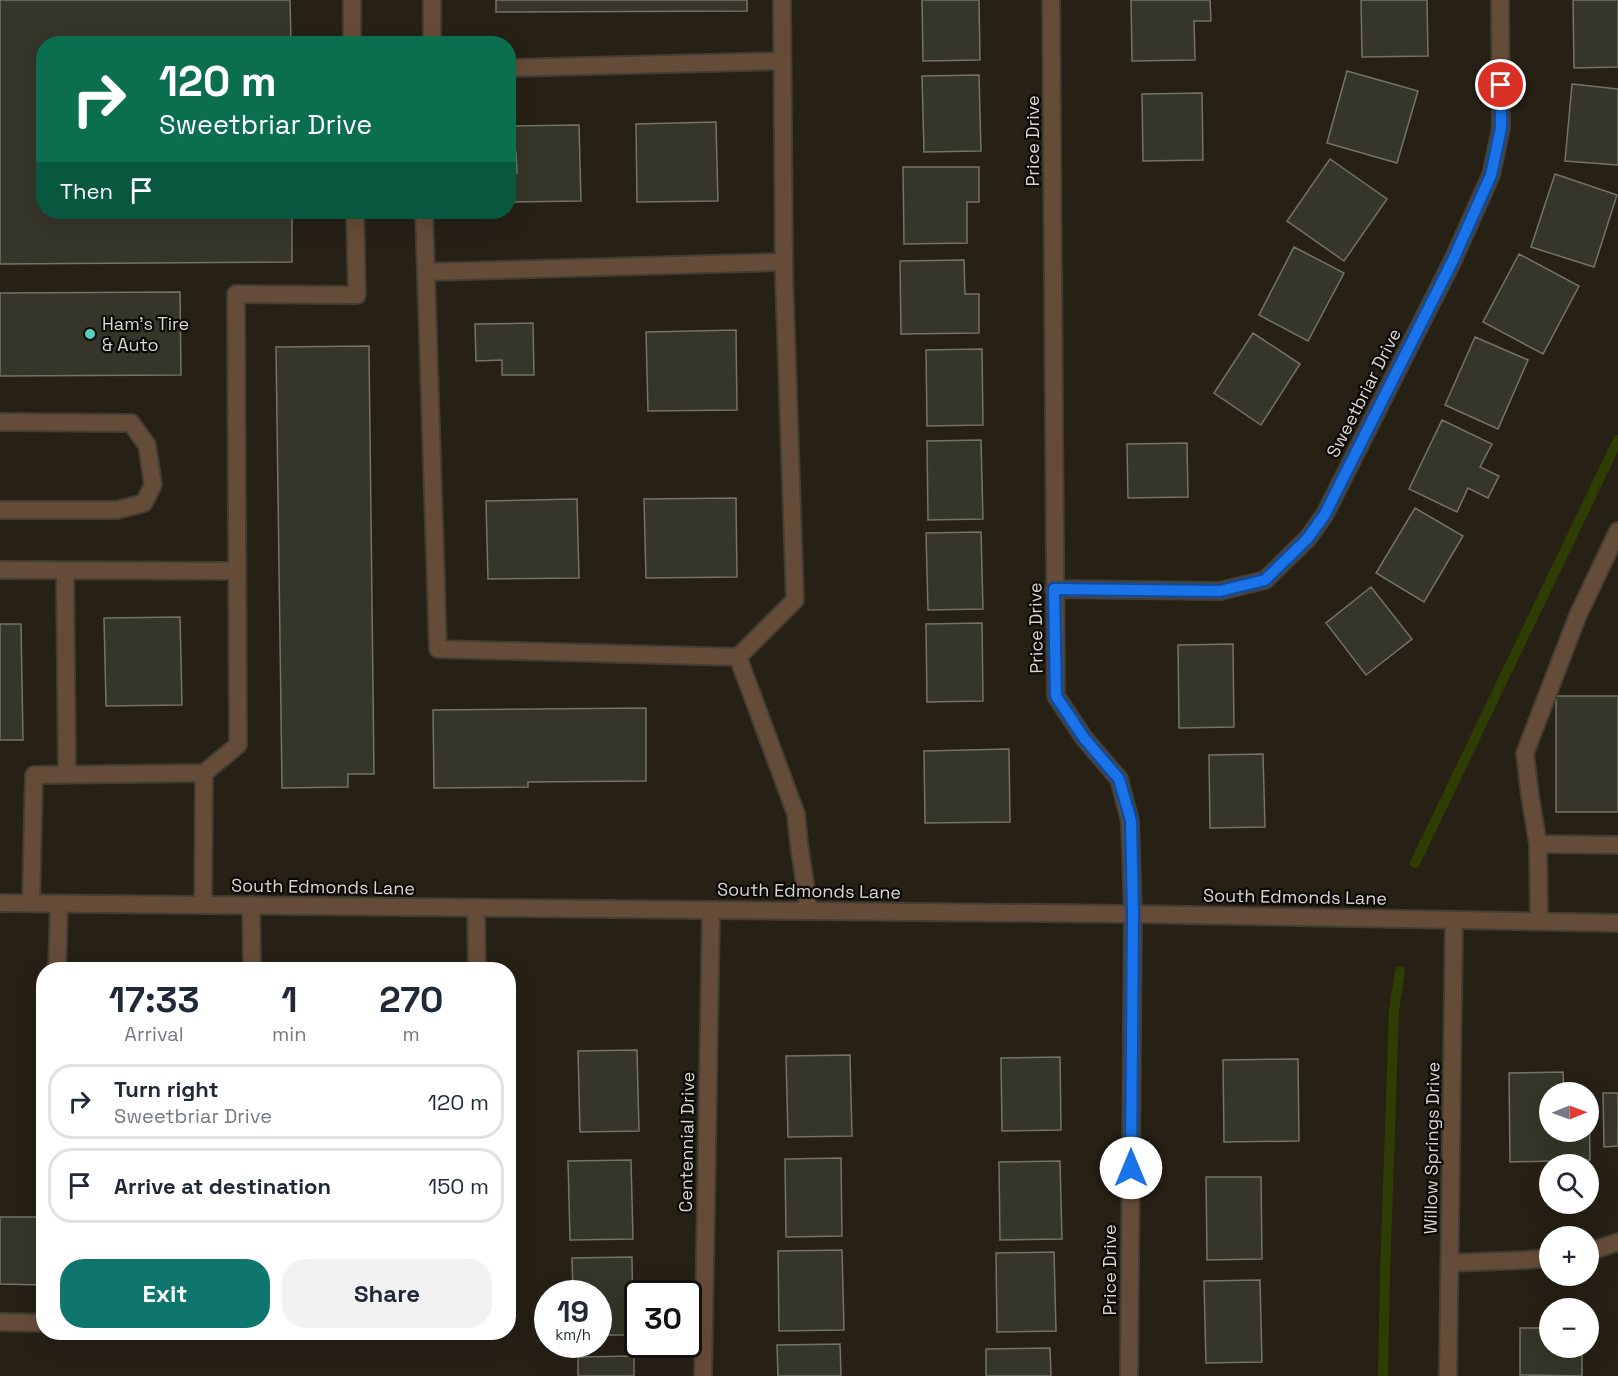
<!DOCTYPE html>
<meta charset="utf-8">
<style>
body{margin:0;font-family:"Space Grotesk",sans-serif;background:#f2f2f3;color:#1f2937;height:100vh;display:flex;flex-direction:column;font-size:22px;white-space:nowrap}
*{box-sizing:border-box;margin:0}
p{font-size:20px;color:#747a83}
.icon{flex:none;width:33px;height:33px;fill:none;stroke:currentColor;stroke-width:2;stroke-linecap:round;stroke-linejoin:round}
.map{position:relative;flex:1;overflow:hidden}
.sheet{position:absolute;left:36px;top:962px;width:480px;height:378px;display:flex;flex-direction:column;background:#fff;border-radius:24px;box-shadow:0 6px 24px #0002}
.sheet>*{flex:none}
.guide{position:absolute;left:36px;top:36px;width:480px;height:183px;border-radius:24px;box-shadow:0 6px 24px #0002;background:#0b6e4f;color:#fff;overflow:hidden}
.needle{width:39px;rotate:89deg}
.controls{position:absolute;left:1539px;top:1082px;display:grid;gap:12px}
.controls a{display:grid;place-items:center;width:60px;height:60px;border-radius:50%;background:#fff;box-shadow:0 6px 24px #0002;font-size:30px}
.speed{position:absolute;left:534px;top:1280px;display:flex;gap:12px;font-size:30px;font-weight:700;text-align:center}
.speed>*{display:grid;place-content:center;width:78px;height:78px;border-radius:50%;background:#fff;box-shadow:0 6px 24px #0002;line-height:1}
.speed small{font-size:15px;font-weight:400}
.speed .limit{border:3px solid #111;border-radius:9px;background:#fff;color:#111}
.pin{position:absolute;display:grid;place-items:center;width:51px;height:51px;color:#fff;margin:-26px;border:3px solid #fff;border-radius:50%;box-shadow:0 2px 6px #0007}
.me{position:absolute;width:66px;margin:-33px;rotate:0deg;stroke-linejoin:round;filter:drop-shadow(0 0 4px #0008)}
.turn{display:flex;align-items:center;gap:21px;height:126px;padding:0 24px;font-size:27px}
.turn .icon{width:78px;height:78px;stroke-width:2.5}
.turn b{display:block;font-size:42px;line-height:51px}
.then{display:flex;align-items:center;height:57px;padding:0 24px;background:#0003;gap:12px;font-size:22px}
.eta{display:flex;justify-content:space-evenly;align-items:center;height:102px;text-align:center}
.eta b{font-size:36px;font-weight:700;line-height:42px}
.primary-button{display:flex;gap:12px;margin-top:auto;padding:12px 24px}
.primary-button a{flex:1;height:69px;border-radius:24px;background:#0f766e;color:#fff;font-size:24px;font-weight:700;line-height:69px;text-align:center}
.primary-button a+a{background:#f2f2f3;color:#1f2937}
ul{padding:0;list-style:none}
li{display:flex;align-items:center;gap:18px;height:75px;margin:0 12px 9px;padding:0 12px;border:3px solid #e0e1e3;border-radius:24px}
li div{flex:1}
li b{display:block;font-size:22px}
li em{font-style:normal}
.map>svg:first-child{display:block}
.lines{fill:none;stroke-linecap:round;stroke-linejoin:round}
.stream{stroke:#2f3d03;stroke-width:10}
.building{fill:#363529;stroke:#757366;stroke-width:1.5}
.service-casing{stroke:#433d33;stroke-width:20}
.minor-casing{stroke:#433d33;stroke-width:20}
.tertiary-casing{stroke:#433d33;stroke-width:20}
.service{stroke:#654c38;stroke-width:16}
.minor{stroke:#654c38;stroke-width:16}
.tertiary{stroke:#654c38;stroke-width:16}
.route-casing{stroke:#114b97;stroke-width:15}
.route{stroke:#1a73e8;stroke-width:10}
.poi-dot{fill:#56cec3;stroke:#0c0a06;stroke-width:2}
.labels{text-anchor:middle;stroke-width:4.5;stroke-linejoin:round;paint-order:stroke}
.street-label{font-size:18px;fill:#dad6d0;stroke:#0c0a06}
.poi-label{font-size:18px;fill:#dad6d0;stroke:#0c0a06;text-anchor:start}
</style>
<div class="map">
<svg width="1618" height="1376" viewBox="0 0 1618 1376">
<rect width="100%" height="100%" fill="#262015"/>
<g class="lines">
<!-- stream -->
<path class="stream" d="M1415,863L1618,440
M1383,1376L1385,1276L1394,1010L1400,971"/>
</g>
<!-- building -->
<path class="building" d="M0,0H290L291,41H330V44H44V212H292V262L0,264Z
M496,0H747V11L496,12Z
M922,0H979L980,60L923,61Z
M1131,0H1210L1211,21H1194L1195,60L1132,61Z
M1361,0H1427L1428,56L1362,57Z
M1573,0H1618V67L1574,68Z
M1347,71L1418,91L1397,163L1327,143Z
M979,75L981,151L924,152L922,76Z
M1572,84L1618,89V165L1565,161Z
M1202,93L1203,160L1143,161L1142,94Z
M716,122L718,201L637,202L636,124Z
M579,125L581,201L508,202V173H517L516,152H508V126Z
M1330,159L1387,199L1344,261L1287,221Z
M903,167H979V202H967V243L904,244Z
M1555,174L1617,195L1594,267L1531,247Z
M1294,247L1344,273L1308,341L1259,315Z
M1519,254L1579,286L1543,354L1483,322Z
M964,260L965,294H979V333L901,334L900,261Z
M180,292L181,375L0,376V293Z
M533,323L534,375H502V360L476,361L475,324Z
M736,330L737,410L648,411L646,332Z
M1253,333L1300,364L1261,425L1214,393Z
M1475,337L1528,360L1498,429L1445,405Z
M369,346L374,774H348V787L282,788L276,347Z
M982,349L983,425L927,426L926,350Z
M1442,420L1492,444L1480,467L1499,476L1488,498L1468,488L1457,512L1409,489Z
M981,440L983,519L928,520L927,441Z
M1187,443L1188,497L1128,498L1127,444Z
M736,498L737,577L646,578L644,499Z
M577,499L579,578L488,579L486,501Z
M1415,508L1463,536L1424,602L1376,573Z
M981,532L983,609L928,610L926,533Z
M1371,587L1412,639L1366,675L1326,623Z
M180,617L182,705L106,706L104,618Z
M982,623L983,701L927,702L926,624Z
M0,624H21L23,740H0Z
M1233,644L1234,727L1179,728L1178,645Z
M1556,696H1618V812H1556Z
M646,708V781L528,782V787L434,788L433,710Z
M1009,749L1010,822L925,823L924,751Z
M1263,754L1265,827L1210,828L1209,755Z
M637,1050L639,1131L580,1132L578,1051Z
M850,1055L852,1136L788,1137L786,1056Z
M1060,1057L1061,1130L1002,1131L1001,1058Z
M1298,1059L1299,1141L1224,1142L1223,1060Z
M1563,1072L1564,1092H1550V1131H1588V1092H1573H1589L1590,1160L1510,1162L1509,1073Z
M1603,1093H1618V1146L1604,1147Z
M841,1158L842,1236L786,1237L785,1159Z
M631,1160L633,1239L570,1240L568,1161Z
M1060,1161L1062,1239L1000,1240L999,1162Z
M1206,1177H1261L1262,1259L1207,1260Z
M0,1217H44V1285L0,1284Z
M842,1250L844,1330L779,1331L778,1251Z
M1054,1252L1056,1331L997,1332L996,1253Z
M632,1257L633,1335H598V1293H573L572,1258Z
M1260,1280L1262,1362L1206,1363L1204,1281Z
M1520,1328H1550V1347H1582V1376L1520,1375Z
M840,1344L841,1376H778L777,1345Z
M1050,1348L1051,1376H986V1349Z
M634,1356V1376H578V1357Z"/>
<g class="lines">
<!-- service casing -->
<g class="service-casing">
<path id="service" d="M352,0V44
M432,0V44
M508,68L782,61
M424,212L438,649L738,657L795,600L784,276L782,0
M427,272L784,262
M0,422L131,423L147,445L153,485L144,503L117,510H0
M0,570L237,571
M65,571L67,774
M738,657L796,814L799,844L809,911
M1538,844L1530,796L1525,753L1578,615L1618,531
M31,903L34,775L204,773
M203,905L204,773L238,745L236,294L357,295L355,212
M251,905L252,969
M476,908L477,969
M1539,921L1538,844L1618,845
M57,969L59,904
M0,1322L44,1323"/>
</g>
<!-- minor casing -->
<g class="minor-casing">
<path id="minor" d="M1051,0L1056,696L1084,738L1119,779L1130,821L1133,914L1129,1376
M1054,589L1220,591L1265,580L1308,538L1325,514L1453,260L1491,175L1501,128L1500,0
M1588,1252L1618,1242
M1450,1263L1525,1260L1550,1258
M703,1376L711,910
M1448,1376L1454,920"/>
</g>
<!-- tertiary casing -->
<g class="tertiary-casing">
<path id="tertiary" d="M0,903L1133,914L1618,923"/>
</g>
<!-- service -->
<use href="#service" class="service"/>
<!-- minor -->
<use href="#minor" class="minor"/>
<!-- tertiary -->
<use href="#tertiary" class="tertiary"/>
</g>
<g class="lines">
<!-- route casing -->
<g class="route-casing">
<path id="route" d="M1131,1168L1133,914L1131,821L1119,779L1084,738L1056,696L1054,589L1220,591L1265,580L1308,538L1325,514L1453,260L1491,175L1501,128V85"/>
</g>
<!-- route -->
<use href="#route" class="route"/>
</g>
<!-- markers -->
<circle class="poi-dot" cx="90" cy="334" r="6"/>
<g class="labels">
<!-- street labels -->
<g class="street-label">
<text transform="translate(1033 141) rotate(-90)" y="6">Price Drive</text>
<text transform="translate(1364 393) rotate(-63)" y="6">Sweetbriar Drive</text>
<text transform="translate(1036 628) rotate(-91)" y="6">Price Drive</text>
<text transform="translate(323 887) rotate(1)" y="6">South Edmonds Lane</text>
<text transform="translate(809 891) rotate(1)" y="6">South Edmonds Lane</text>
<text transform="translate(1295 897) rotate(1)" y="6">South Edmonds Lane</text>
<text transform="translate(687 1142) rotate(-89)" y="6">Centennial Drive</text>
<text transform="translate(1432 1148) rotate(-89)" y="6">Willow Springs Drive</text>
<text transform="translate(1110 1270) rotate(-90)" y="6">Price Drive</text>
</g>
<!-- poi labels -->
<g class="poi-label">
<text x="102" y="330">Ham's Tire<tspan x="102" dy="21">&amp; Auto</tspan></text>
</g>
</g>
</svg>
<div class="controls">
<a><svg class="needle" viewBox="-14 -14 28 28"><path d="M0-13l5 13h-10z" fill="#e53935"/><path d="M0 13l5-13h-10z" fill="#747a83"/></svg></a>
<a><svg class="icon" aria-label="search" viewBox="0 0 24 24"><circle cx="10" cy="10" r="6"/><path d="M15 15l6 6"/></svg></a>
<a>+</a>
<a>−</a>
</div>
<div class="speed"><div>19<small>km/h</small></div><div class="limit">30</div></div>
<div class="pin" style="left:1501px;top:85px;background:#d93025"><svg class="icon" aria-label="arrive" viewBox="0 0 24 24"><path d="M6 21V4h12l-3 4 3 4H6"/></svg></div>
<svg class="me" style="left:1131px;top:1168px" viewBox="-20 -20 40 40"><circle r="19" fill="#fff"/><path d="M0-13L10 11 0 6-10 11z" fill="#1a73e8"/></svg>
<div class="guide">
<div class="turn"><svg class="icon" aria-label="right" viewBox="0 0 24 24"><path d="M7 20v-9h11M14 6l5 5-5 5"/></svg><div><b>120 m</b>Sweetbriar Drive</div></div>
<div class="then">Then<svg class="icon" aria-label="arrive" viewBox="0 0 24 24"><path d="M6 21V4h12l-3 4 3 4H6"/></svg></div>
</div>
<section class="sheet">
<div class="eta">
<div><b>17:33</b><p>Arrival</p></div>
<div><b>1</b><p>min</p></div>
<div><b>270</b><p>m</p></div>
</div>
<ul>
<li><svg class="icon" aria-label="right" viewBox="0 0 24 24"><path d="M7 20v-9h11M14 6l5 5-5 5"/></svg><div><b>Turn right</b><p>Sweetbriar Drive</p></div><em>120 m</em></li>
<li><svg class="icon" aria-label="arrive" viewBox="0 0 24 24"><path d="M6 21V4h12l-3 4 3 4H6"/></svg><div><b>Arrive at destination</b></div><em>150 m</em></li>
</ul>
<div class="primary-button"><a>Exit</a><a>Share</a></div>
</section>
</div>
